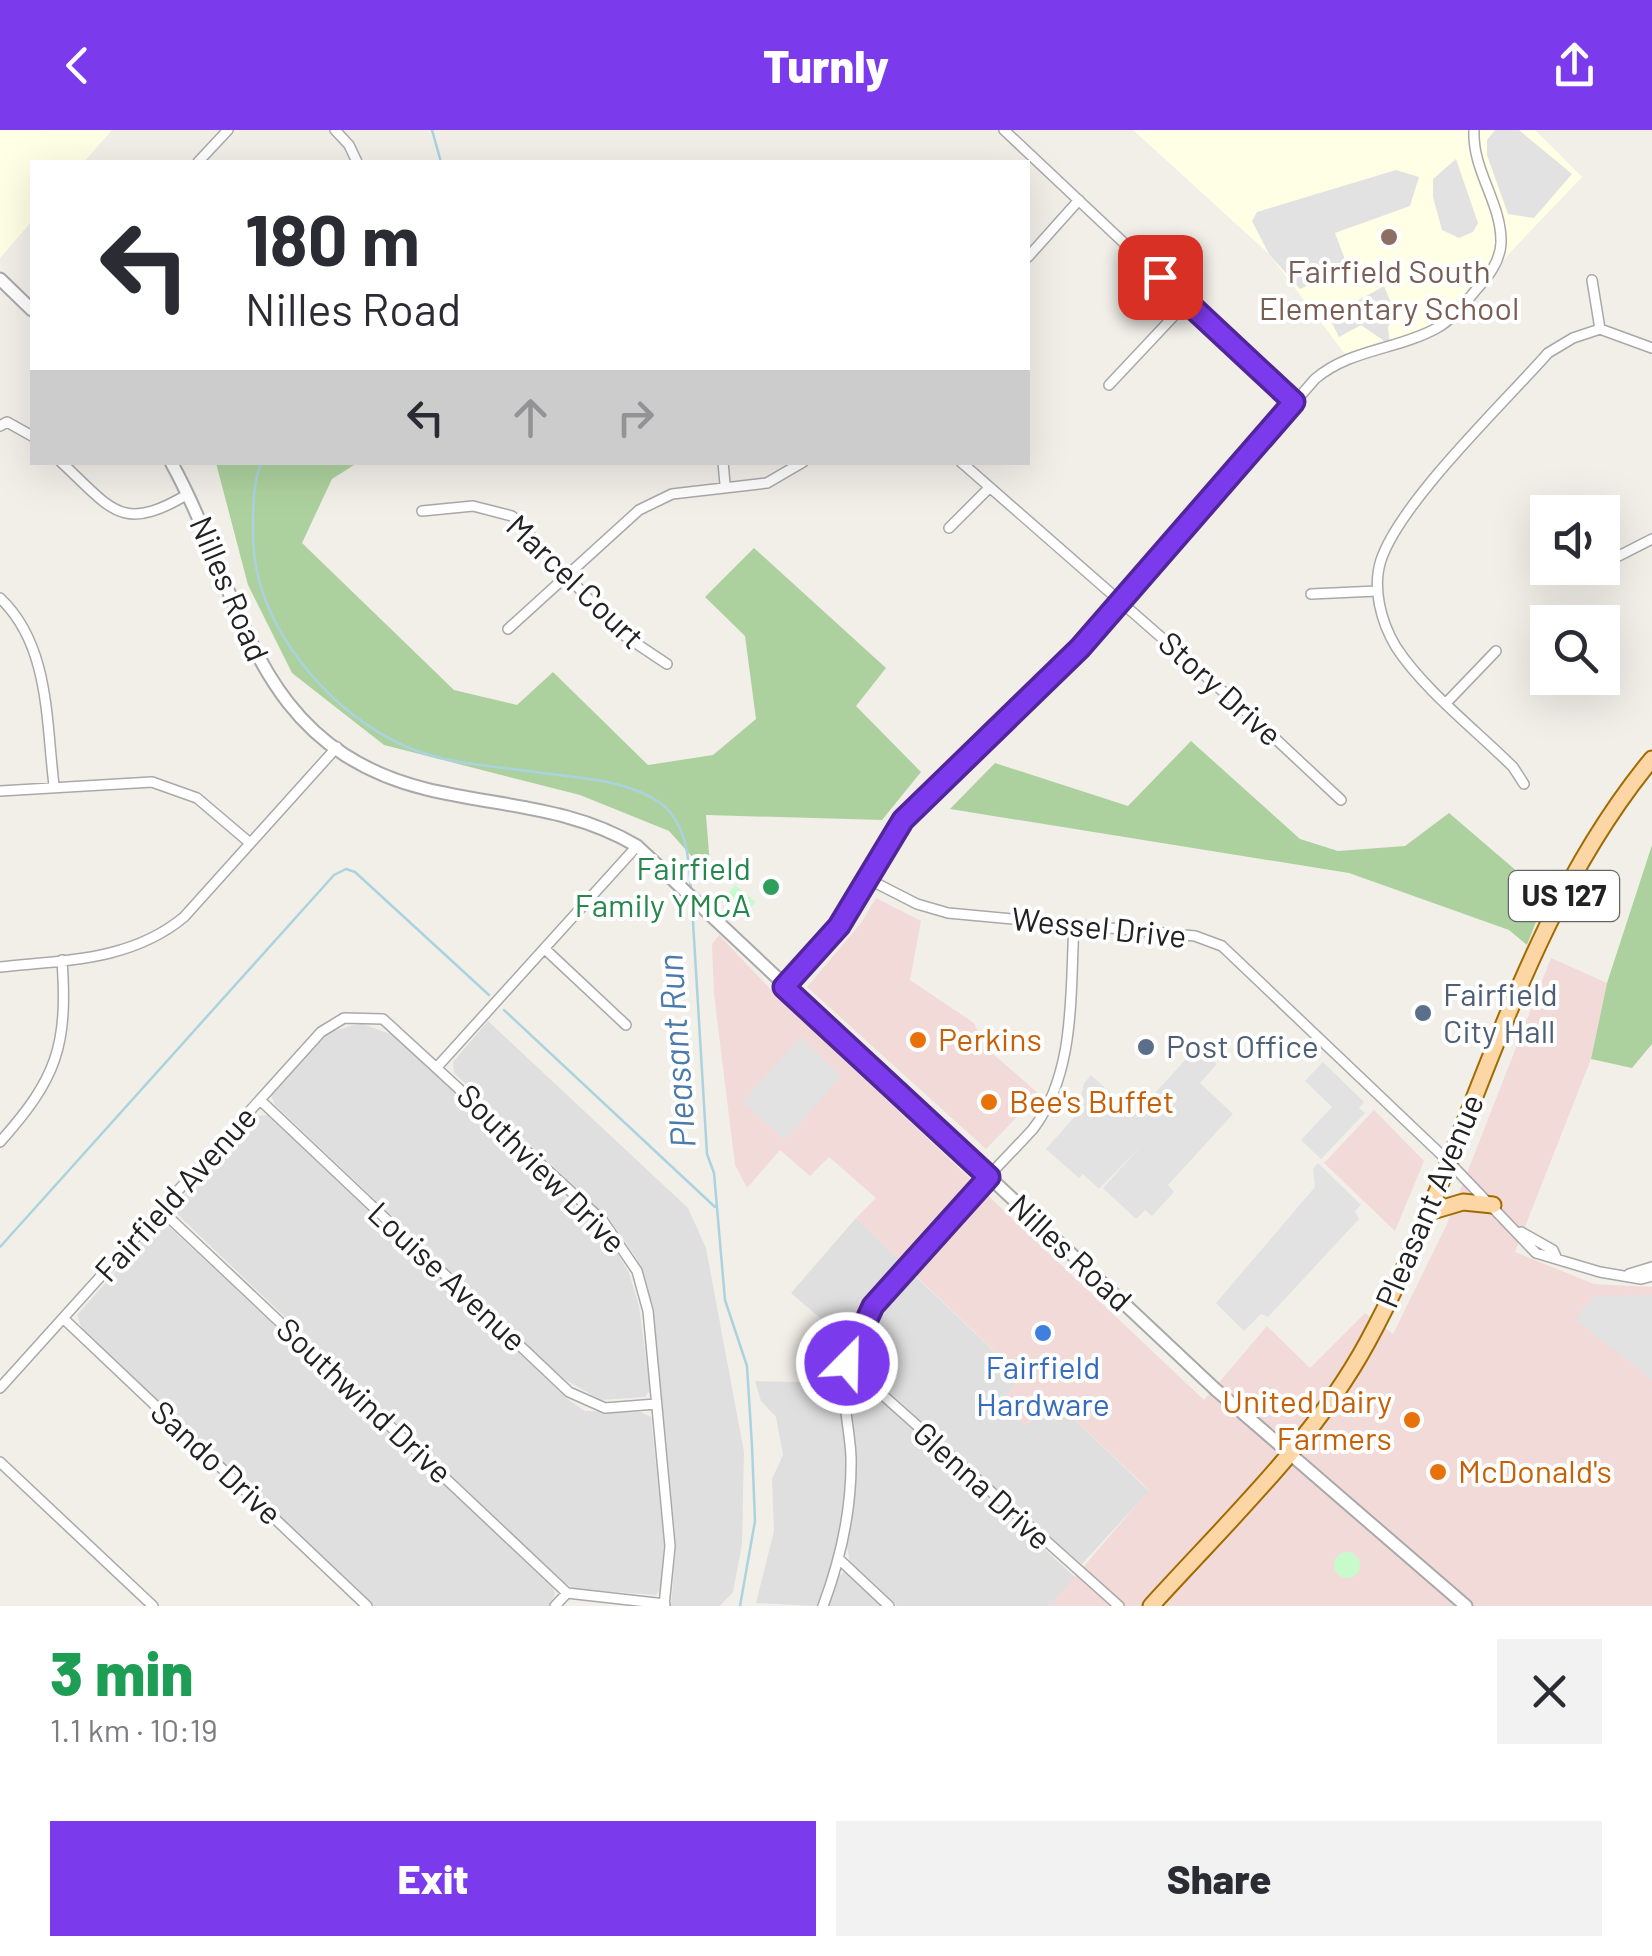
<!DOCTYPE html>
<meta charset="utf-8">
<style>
body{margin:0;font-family:Barlow,sans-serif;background:#f2f2f3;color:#2b2b33;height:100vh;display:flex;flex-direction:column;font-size:38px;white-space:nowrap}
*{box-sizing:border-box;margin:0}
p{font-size:32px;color:#7c7c81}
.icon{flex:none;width:55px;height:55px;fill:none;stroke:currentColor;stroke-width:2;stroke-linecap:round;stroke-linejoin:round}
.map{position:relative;height:1476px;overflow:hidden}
.sheet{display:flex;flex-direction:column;background:#fff;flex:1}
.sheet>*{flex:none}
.guide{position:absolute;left:30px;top:30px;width:1000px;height:305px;border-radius:0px;box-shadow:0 10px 40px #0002;background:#fff;color:#2b2b33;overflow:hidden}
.tools{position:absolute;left:1530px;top:365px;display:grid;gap:20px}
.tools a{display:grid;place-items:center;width:90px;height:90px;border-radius:0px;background:#fff;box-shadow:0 10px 40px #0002;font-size:50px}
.pin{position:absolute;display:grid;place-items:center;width:85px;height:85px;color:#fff;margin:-42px;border-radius:20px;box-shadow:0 5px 15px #0006}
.me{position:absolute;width:110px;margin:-55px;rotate:23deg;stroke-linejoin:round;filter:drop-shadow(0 0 8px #0008)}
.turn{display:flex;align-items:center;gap:35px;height:210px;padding:0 50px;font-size:45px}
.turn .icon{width:130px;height:130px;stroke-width:2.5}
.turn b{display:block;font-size:70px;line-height:85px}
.lanes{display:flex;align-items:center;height:95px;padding:0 50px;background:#0003;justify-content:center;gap:50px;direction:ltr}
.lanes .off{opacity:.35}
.round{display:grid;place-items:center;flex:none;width:105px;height:105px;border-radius:0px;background:#f2f2f3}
.overview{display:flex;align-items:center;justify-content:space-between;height:170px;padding:0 50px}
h1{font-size:60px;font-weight:800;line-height:75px;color:#1e9e55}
.button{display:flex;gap:20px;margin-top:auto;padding:20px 50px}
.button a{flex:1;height:115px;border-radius:0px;background:#7c3aed;color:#fff;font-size:40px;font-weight:800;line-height:115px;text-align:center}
.button a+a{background:#f2f2f3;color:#2b2b33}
header{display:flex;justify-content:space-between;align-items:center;height:130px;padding:0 50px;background:#7c3aed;color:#fff;font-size:45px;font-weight:800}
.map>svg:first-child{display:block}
.residential{fill:#e0dfdf}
.commercial{fill:#f2dad9}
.education{fill:#ffffe5}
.forest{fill:#add19e}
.park{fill:#c8facc}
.parking{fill:#e2e2e2}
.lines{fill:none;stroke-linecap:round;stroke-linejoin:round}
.stream{stroke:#aad3df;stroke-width:2.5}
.minor-casing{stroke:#a9a9a9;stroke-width:12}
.tertiary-casing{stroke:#a9a9a9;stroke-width:15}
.primary-casing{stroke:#a06b00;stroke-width:19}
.minor{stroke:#fff;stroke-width:9}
.tertiary{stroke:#fff;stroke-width:11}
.primary{stroke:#fcd6a4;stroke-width:15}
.route-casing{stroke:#51269a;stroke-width:25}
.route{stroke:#7c3aed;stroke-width:18}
.education-dot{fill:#8d6e63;stroke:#fff;stroke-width:4}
.leisure-dot{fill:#2e9e5b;stroke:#fff;stroke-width:4}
.service-dot{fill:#5c6f8a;stroke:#fff;stroke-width:4}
.food-dot{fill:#e8710a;stroke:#fff;stroke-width:4}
.shop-dot{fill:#3f7fe0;stroke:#fff;stroke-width:4}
.labels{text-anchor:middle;stroke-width:8;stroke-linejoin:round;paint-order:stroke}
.shield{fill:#fff;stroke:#646464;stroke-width:2.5}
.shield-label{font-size:30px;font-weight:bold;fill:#222}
.education-label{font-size:32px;fill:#785e54;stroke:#fff}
.street-label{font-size:32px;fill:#222;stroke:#fff}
.leisure-label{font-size:32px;fill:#27864d;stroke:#fff;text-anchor:end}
.service-label{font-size:32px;fill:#4e5e75;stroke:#fff;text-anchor:start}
.food-label{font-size:32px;fill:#c56008;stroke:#fff;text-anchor:start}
.shop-label{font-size:32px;fill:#366cbe;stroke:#fff}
.water-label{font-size:35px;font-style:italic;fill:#4a7aab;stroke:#fff}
</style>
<header><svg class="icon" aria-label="back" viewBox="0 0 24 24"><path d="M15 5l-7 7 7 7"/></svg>Turnly<svg class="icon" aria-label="share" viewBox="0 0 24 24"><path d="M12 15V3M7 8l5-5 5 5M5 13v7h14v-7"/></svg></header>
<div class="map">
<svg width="1652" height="1476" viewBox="0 0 1652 1476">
<rect width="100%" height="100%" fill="#f2efe9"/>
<!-- residential -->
<path class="residential" d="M488,891L688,1078L706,1118L744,1322L742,1414L733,1462L720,1476H671L676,1414L653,1176L637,1129L609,1089L454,943L453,932Z
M360,893L396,906L609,1109L629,1143L639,1176L650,1260L645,1267L601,1270L564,1249L275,975L271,965L328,903Z
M267,985L569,1270L585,1281L641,1282L651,1287L664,1411L662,1457L656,1465L575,1459L563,1452L179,1086L174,1076L254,986Z
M856,1088L904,1134L868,1176L849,1213L791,1163Z
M164,1092L553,1456L555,1464L549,1476H374L82,1199L77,1185L155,1097Z
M911,1142L1022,1248L1027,1295L1052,1268L1149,1361L1082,1434L952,1322L859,1232L858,1219L865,1202Z
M854,1246L1076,1448L1050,1476H897L850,1433L847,1417L857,1328L849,1259Z
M755,1251L839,1253L848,1319L846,1366L835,1424L817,1476L756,1473L774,1401L772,1349L783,1325L776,1287L761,1271Z
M844,1442L850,1444L885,1476H828L839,1446Z"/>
<!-- commercial -->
<path class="commercial" d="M876,768L921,791L910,850L974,893L985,917L1039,964L986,1019L807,857L861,793Z
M719,805L779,868L1204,1270L1267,1196L1310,1238L1365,1183L1393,1204L1447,1094L1551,828L1607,853L1591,929L1515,1122L1594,1154L1652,1157V1476H1050L1149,1360L1053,1269L1026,1296L1001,1272L1021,1247L856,1088L876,1068L829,1027L810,1046L780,1020L747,1058L735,1035L714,864L712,814Z
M1374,980L1424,1031L1395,1101L1324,1033Z"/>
<!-- education -->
<path class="education" d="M0,0H112L84,32H32V91L0,128Z
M1133,0H1535L1582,47L1440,196L1348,228L1269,124Z"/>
<!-- forest -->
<path class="forest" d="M216,333H357L332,349L302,413L454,560L517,575L553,542L648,635L713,625L756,589L745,506L705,467L754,418L886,538L856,576L921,642L882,690L706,685L711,748L669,701L580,665L384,615L292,543L248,455Z
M1191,611L1300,709L1338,721L1405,716L1449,683L1546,766L1527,815L1509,800L1349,743L950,679L995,633L1128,676Z
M1652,715V914L1632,938L1591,929L1607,853Z"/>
<!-- park -->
<path class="park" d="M735,755L756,772L746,783L726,766Z
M1334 1435a13 13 0 1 1 26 0a13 13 0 1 1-26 0Z"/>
<!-- parking -->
<path class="parking" d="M1495,0H1519L1572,44L1534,88L1508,84L1487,25V10Z
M1456,29L1478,93L1473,102L1459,108L1442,100L1433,67V49Z
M1396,40L1419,47L1410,76L1335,103L1346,132L1324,140L1326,148L1300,159L1269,124L1252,91L1257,82Z
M1384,156L1393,178L1402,175L1388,197L1390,215L1361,195L1339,207L1329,187Z
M800,907L841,946L785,1010L742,972Z
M1197,917L1217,934L1200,953L1233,984L1168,1055L1174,1062L1152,1086L1145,1080L1136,1089L1103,1058L1143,1014L1099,1059L1083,1044L1079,1048L1046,1019L1077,984L1084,953L1091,945L1135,985Z
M1323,932L1364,972L1359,978L1365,983L1321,1029L1301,1010L1332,977L1305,951Z
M1318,1033L1361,1075L1355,1081L1359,1089L1268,1187L1261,1184L1244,1201L1216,1173L1315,1057L1313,1039Z
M1652,1165V1250L1575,1189L1594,1166Z"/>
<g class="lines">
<!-- stream -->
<path class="stream" d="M432,0L441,32
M263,332C250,347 252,416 256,437C271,513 336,586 407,617C448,635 498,636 542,643C579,648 627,650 659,672C688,693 689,731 691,762
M692,775L707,1024L714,1043L725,1170L747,1236L752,1316L755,1391L740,1476
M504,880L715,1077
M0,1117L334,745L346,739L355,742L489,865"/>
<!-- minor casing -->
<g class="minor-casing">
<path id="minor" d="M335,0L349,15L357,32
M1004,0L1294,273
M198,32L228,0
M1028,127L1079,70
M1592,150L1600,199
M1600,199L1652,218
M1109,255L1187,172
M0,296L7,292L32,306
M61,332C112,379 121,404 188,364
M723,332L725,354
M961,332L1250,585L1341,670
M422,381L473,376L512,386L619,502L667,534
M949,398L989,358
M1603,434L1652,409
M1311,464L1377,461
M0,468C50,515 46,592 54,655
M508,499L639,380L672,364L767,353L803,332
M1448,571L1496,521
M1524,654L1513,637C1476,600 1424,560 1396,517C1381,492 1372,458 1381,430C1401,371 1504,273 1548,223L1573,208L1600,199
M0,661L152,652L197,668L250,713
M868,749L917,774L948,783L1195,806L1222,816L1448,1031L1536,1123L1600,1142L1641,1149L1652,1146
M546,820L626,895
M0,837C65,830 131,831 184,787L337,617
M784,857L839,796L903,690L1080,518L1315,249C1350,219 1397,220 1437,198C1453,189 1464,174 1476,160C1488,147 1500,132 1501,113C1502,73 1472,41 1474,0
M438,936L637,716
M260,970L569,1262L605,1278L656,1274
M0,1012C57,948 68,916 62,830
M161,1080L567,1463
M1521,1102L1553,1120L1557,1129
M1629,1144L1652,1137
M65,1190L367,1476
M847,1233L1119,1476
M0,1258L321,902L344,888L383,889L603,1091L637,1141L648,1181L670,1416L664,1476
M0,1332L153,1476
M840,1430L889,1476
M567,1463L665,1474
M555,1476L567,1463
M823,1476C841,1428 852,1379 851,1327C850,1298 840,1266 846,1236C859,1171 984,1053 1033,999C1076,943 1070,862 1074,795"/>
</g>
<!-- tertiary casing -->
<g class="tertiary-casing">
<path id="tertiary" d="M0,149L32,180
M171,332C244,464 249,615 426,659C500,677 570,676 637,716L1215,1259L1466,1476"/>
</g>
<!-- primary casing -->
<g class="primary-casing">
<path id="primary" d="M1426,1083L1463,1072L1493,1075
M1151,1476C1226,1393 1313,1312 1367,1213C1470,1024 1513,797 1652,629"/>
</g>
<!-- minor -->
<use href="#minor" class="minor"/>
<!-- tertiary -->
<use href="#tertiary" class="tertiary"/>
<!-- primary -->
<use href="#primary" class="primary"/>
</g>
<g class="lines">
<!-- route casing -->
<g class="route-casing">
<path id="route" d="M847,1233L873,1176L989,1047L784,857L839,796L903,690L1080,518L1294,272L1160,147"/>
</g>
<!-- route -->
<use href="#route" class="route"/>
</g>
<!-- markers -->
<circle class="education-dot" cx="1389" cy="107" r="10"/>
<circle class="leisure-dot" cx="771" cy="757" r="10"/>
<g class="service-dot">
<circle cx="1423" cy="883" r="10"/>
<circle cx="1146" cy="917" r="10"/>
</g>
<g class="food-dot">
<circle cx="918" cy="910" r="10"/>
<circle cx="989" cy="972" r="10"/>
<circle cx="1412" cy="1290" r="10"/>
<circle cx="1438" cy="1342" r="10"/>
</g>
<circle class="shop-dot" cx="1043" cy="1203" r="10"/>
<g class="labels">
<!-- shield labels -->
<rect class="shield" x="1509" y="741" width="110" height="50" rx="8"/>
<g class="shield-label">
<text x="1564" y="776">US 127</text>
</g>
<!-- education labels -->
<g class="education-label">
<text x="1389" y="153">Fairfield South<tspan x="1389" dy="37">Elementary School</tspan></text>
</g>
<!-- street labels -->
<g class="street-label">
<text transform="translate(575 452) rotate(44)" y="11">Marcel Court</text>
<text transform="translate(229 459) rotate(67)" y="11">Nilles Road</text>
<text transform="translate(1220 559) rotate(42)" y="11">Story Drive</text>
<text transform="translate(1099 798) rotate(6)" y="11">Wessel Drive</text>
<text transform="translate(541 1039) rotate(45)" y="11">Southview Drive</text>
<text transform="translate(176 1064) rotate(-48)" y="11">Fairfield Avenue</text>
<text transform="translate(1430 1071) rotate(-67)" y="11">Pleasant Avenue</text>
<text transform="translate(1070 1123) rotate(43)" y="11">Nilles Road</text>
<text transform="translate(447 1147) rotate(43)" y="11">Louise Avenue</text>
<text transform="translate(364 1271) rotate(43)" y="11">Southwind Drive</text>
<text transform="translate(216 1333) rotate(43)" y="11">Sando Drive</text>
<text transform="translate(982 1356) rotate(42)" y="11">Glenna Drive</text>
</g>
<!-- leisure labels -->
<g class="leisure-label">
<text x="751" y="750">Fairfield<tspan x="751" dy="37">Family YMCA</tspan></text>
</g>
<!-- service labels -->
<g class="service-label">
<text x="1443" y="876">Fairfield<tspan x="1443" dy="37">City Hall</tspan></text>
<text x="1166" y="928">Post Office</text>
</g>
<!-- food labels -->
<g class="food-label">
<text x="938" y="921">Perkins</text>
<text x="1009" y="983">Bee's Buffet</text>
<text x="1392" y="1283" text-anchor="end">United Dairy<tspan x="1392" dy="37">Farmers</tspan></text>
<text x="1458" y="1353">McDonald's</text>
</g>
<!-- shop labels -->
<g class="shop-label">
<text x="1043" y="1249">Fairfield<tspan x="1043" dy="37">Hardware</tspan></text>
</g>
<!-- water labels -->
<g class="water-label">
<text transform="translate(677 921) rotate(-94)" y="12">Pleasant Run</text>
</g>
</g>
</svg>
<div class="tools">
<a><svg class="icon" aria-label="sound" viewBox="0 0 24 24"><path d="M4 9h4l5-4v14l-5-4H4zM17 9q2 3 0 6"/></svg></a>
<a><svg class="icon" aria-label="search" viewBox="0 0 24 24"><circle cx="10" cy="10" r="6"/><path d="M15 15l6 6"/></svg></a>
</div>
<div class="pin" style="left:1160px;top:147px;background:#d93025"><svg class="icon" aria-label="arrive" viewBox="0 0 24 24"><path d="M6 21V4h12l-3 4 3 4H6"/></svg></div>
<svg class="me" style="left:847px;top:1233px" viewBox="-20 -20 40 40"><circle r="17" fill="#7c3aed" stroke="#fff" stroke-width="3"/><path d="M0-11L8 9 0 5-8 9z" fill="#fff"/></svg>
<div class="guide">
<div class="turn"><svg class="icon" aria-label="left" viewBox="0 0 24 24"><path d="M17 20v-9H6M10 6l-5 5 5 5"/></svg><div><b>180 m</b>Nilles Road</div></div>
<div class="lanes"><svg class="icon" aria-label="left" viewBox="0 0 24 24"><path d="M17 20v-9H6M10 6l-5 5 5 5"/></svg><svg class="icon off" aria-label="ahead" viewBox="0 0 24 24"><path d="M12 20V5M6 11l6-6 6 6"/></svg><svg class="icon off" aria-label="right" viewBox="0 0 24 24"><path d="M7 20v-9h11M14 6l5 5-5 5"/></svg></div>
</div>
</div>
<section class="sheet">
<div class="overview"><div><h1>3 min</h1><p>1.1 km · 10:19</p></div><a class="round"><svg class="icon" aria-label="close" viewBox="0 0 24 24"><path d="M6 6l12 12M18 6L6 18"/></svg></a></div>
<div class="button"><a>Exit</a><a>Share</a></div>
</section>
